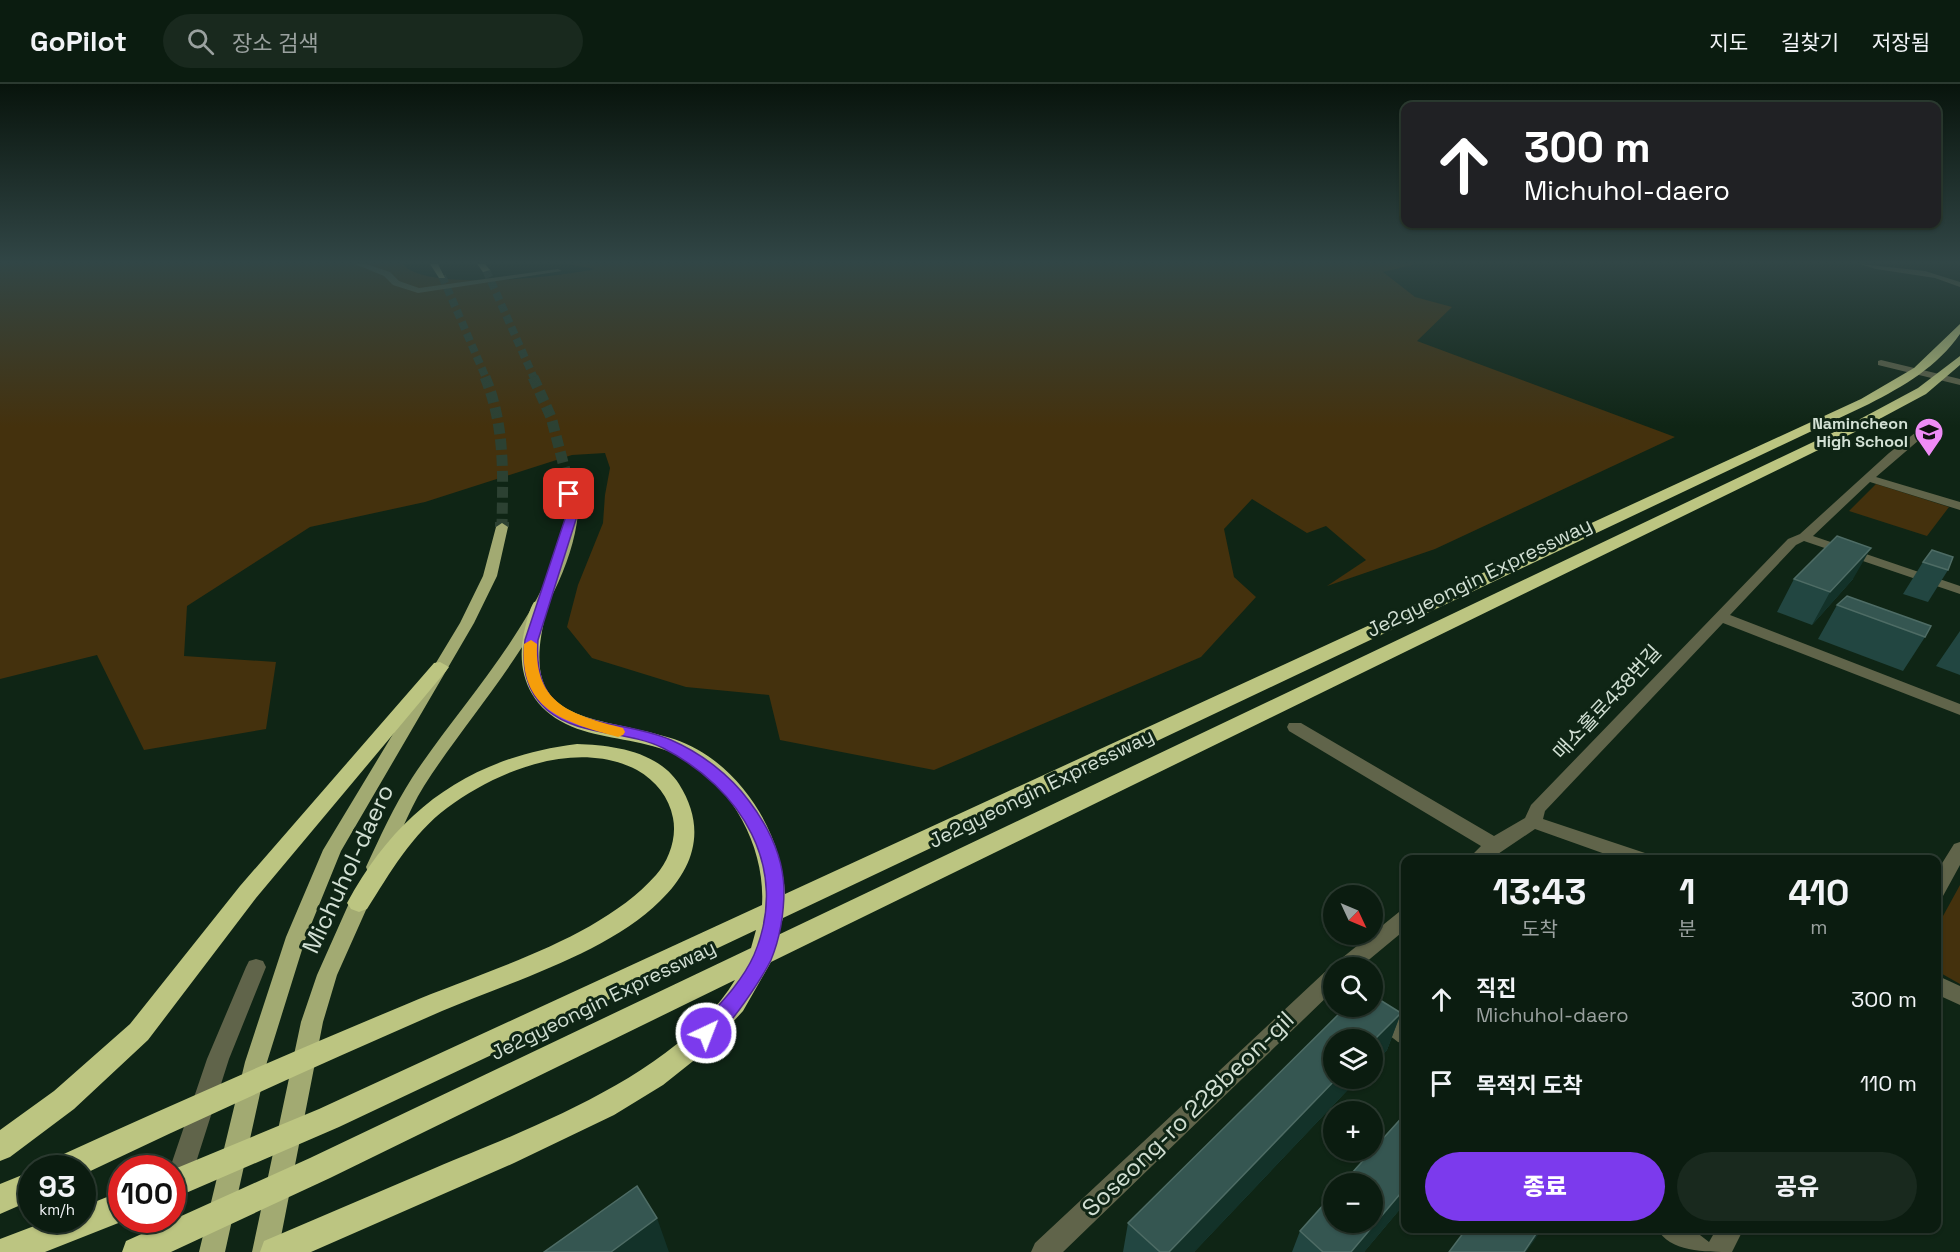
<!DOCTYPE html>
<html lang="ko">
<meta charset="utf-8">
<style>
body{margin:0;font-family:"Space Grotesk","Noto Sans KR",sans-serif;background:#19291e;color:#f1f3f6;height:100vh;display:flex;flex-direction:column;font-size:22px;white-space:nowrap}
*{box-sizing:border-box;margin:0}
p{font-size:20px;color:#9aa19f}
.icon{flex:none;width:33px;height:33px;fill:none;stroke:currentColor;stroke-width:2;stroke-linecap:round;stroke-linejoin:round}
.map{position:relative;flex:1;overflow:hidden}
.details{position:absolute;left:1401px;top:771px;width:540px;height:378px;display:flex;flex-direction:column;background:#0b1c10;border-radius:12px;box-shadow:0 2px 4px #0004,0 0 0 2px #2b3a30}
.details>*{flex:none}
.banner{position:absolute;left:1401px;top:18px;width:540px;height:126px;border-radius:12px;box-shadow:0 2px 4px #0004,0 0 0 2px #2b3a30;background:#202124;color:#fff;overflow:hidden}
.needle{width:39px;rotate:134deg}
.tools{position:absolute;left:1323px;top:801px;display:grid;gap:12px}
.tools a{display:grid;place-items:center;width:60px;height:60px;border-radius:50%;background:#0b1c10;box-shadow:0 2px 4px #0004,0 0 0 2px #2b3a30;font-size:30px}
.speed{position:absolute;left:18px;top:1071px;display:flex;gap:12px;font-size:30px;font-weight:700;text-align:center}
.speed>*{display:grid;place-content:center;width:78px;height:78px;border-radius:50%;background:#0b1c10;box-shadow:0 2px 4px #0004,0 0 0 2px #2b3a30;line-height:1}
.speed small{font-size:15px;font-weight:400}
.speed .limit{border:9px solid #d22;background:#fff;color:#111}
.pin{position:absolute;display:grid;place-items:center;width:51px;height:51px;color:#fff;margin:-26px;border-radius:12px;box-shadow:0 3px 9px #0006}
.me{position:absolute;width:66px;margin:-33px;rotate:43deg;stroke-linejoin:round;filter:drop-shadow(0 0 4px #0008)}
.turn{display:flex;align-items:center;gap:21px;height:126px;padding:0 24px;font-size:27px}
.turn .icon{width:78px;height:78px;stroke-width:2.5}
.turn b{display:block;font-size:42px;line-height:51px}
.eta{display:flex;justify-content:space-evenly;align-items:center;height:102px;text-align:center}
.eta b{font-size:36px;font-weight:800;line-height:42px}
.action{display:flex;gap:12px;margin-top:auto;padding:12px 24px}
.action a{flex:1;height:69px;border-radius:36px;background:#7c3aed;color:#fff;font-size:24px;font-weight:800;line-height:69px;text-align:center}
.action a+a{background:#19291e;color:#f1f3f6}
ul{padding:0;list-style:none}
li{display:flex;align-items:center;gap:18px;height:84px;padding:0 24px}
li div{flex:1}
li b{display:block;font-size:22px}
li em{font-style:normal}
header{display:flex;align-items:center;gap:36px;box-sizing:border-box;height:84px;padding:0 30px;background:#0b1c10;border-bottom:2px solid #2b3a30}
header strong{font-size:28px}
nav{display:flex;gap:33px;margin-inline-start:auto;font-size:21px}
.search{width:420px;height:54px;background:#19291e;display:flex;align-items:center;gap:15px;box-sizing:border-box;padding:0 21px;border-radius:33px;color:#9aa19f;font-size:22px}
.map>svg:first-child{display:block}
.green{fill:#44310d}
.lines{fill:none;stroke-linecap:round;stroke-linejoin:round}
.major-tunnel-far2{stroke:#2c4132;stroke-width:8;stroke-dasharray:8 4.5;stroke-linecap:butt}
.major-tunnel-far1{stroke:#2c4132;stroke-width:11;stroke-dasharray:11 5;stroke-linecap:butt}
.major-tunnel{stroke:#2c4132;stroke-width:14;stroke-dasharray:14 7;stroke-linecap:butt}
.minor{fill:#60644a;fill-rule:evenodd}
.major{fill:#a2aa72;fill-rule:evenodd}
.highway{fill:#bcc581;fill-rule:evenodd}
.wall{fill:#224641}
.shaded-wall{fill:#133229}
.building{fill:#355651;stroke:#4e6c65;stroke-width:1.5}
.route{fill:#7c3aed;stroke:#51269a;stroke-width:1.5}
.slow{fill:#f59e0b}
.labels{text-anchor:middle;stroke-width:6;stroke-linejoin:round;paint-order:stroke}
.far-poi-label{font-size:16px;font-weight:bold;fill:#d2e0d4;stroke:#0f2515;text-anchor:end}
.street-label{font-size:20px;fill:#d2e0d4;stroke:#0f2515}
.near-street-label{font-size:24px;fill:#d2e0d4;stroke:#0f2515}
</style>
<header>
<strong>GoPilot</strong>
<div class="search"><svg class="icon" aria-label="search" viewBox="0 0 24 24"><circle cx="10" cy="10" r="6"/><path d="M15 15l6 6"/></svg>장소 검색</div>
<nav><a>지도</a><a>길찾기</a><a>저장됨</a></nav>
</header>
<div class="map">
<svg width="1960" height="1168" viewBox="0 0 1960 1168">
<rect width="100%" height="100%" fill="#0f2515"/>
<!-- green -->
<path class="green" d="M0,180H403C423,208 561,193 595,185L567,180H1416L1383,188L1415,213L1452,223L1417,257L1675,353L1435,465L1327,502L1366,476L1326,442L1307,449L1252,415L1224,445L1234,493L1256,513L1201,573L934,686L780,656L769,611L686,603L592,574L567,543L578,501L603,439L605,411L610,384L605,369L572,371L425,418L310,443L187,522L184,572L276,578L266,645L144,666L97,571L0,595Z
M1876,400L1949,423L1927,452L1849,427Z
M1960,801V900L1937,887V843Z"/>
<g class="lines">
<!-- major-tunnel-far2 -->
<path class="major-tunnel-far2" d="M486,186L534,294
M442,192L486,294"/>
<!-- major-tunnel-far1 -->
<path class="major-tunnel-far1" d="M485,293C505,341 503,389 502,440
M533,293L551,333L566,390"/>
<!-- major-tunnel -->
<path class="major-tunnel" d="M502,443V438"/>
<!-- minor -->
<path class="minor" d="M355,180H366L390,188L399,197L419,204L558,185L562,187L418,209L393,201L384,192Z
M1860,180L1925,187L1960,198V203L1935,194L1876,185Z
M1881,276L1960,295V301L1878,281V277Z
M1924,342L1933,344L1876,393L1960,418V426L1870,398L1813,452L1960,502V510L1804,457L1796,461L1730,531L1960,620V631L1723,539L1545,727L1543,735L1651,771L1653,776H1622L1535,745L1489,776H1467L1481,762L1289,647L1287,643L1289,639H1301L1494,752L1525,734L1531,721L1788,455L1800,450L1889,369Z
M1960,758V781L1943,812L1936,814V789L1954,760Z
M1406,825V845L1359,884H1334L1337,878L1399,828Z
M256,875L263,877L266,883L229,975L184,1116L181,1125L175,1127L179,1136L169,1168H143L154,1136H172V1084H170L207,975L246,883L249,877Z
M1334,884V906L1063,1168H1031L1035,1159L1327,886Z
M1936,891L1960,902V921L1936,910Z
M1372,915L1406,938V960L1398,958L1359,928L1357,922H1372Z
M1657,1144H1691L1709,1158L1717,1144H1744L1732,1168C1705,1168 1669,1168 1657,1144Z"/>
<!-- major -->
<path class="major" d="M430,180H438L445,194H439Z
M477,180H485L490,186L483,188Z
M566,387L572,390C574,403 580,417 578,430C568,526 474,623 424,702C407,729 397,760 382,788L375,790L368,788L366,783C380,753 394,722 412,694C463,616 553,526 566,431C568,418 563,403 560,390Z
M502,439L508,443L497,492L474,539L341,767L306,853L267,978L225,1168H199L245,978L286,853L323,766L460,539L483,492L496,443Z
M364,801L371,803L374,808L337,891L323,938L278,1168H252L301,938L317,891L354,808L357,803Z"/>
<!-- highway -->
<path class="highway" d="M1960,240V250C1937,283 1904,302 1869,320L783,834L778,851L1849,341L1918,304L1960,272V281L1926,310L1857,347L771,878L743,927L707,966L663,1001L614,1031L514,1079L311,1168H260L264,1157C321,1133 378,1108 435,1084C533,1043 678,990 735,896L330,1094L171,1168H122L126,1157L310,1074L751,864L756,846L339,1043L172,1115V1086L319,1025L762,821C766,756 723,684 659,664C628,654 595,654 566,640C527,621 515,584 525,544C527,536 529,526 534,518L540,517L548,522C513,645 590,628 674,655C737,676 782,746 785,810L1861,315L1914,284Z
M440,578L449,583L446,587L256,814L148,956L74,1025L10,1073L0,1077V1046L54,1007L130,940L240,802L434,579Z
M577,660C612,661 658,667 679,700C706,743 696,782 660,817C608,869 510,898 442,927C321,980 201,1034 82,1091V1084H51L55,1074C171,1021 289,969 407,920C486,886 598,856 656,791C669,776 677,754 673,734C669,713 656,697 637,686C577,655 498,686 447,724C412,750 390,789 367,825L359,828L351,825L347,819C398,725 471,673 577,660Z
M32,1087V1116L0,1130V1100Z
M122,1107V1136H126L45,1168H0V1155L50,1136H82V1123Z"/>
</g>
<!-- wall -->
<path class="wall" d="M1923,478L1948,486L1928,518L1903,510Z
M1794,495H1853L1812,541L1777,528Z
M1837,521L1925,553L1903,587L1818,555Z
M1960,547V591L1936,582Z
M1372,911L1401,929L1387,966L1372,981V956H1334V994H1359L1194,1168H1123L1128,1139L1347,922H1372Z
M1406,1029V1118L1364,1168H1292L1300,1147Z"/>
<!-- shaded-wall -->
<path class="shaded-wall" d="M1871,464L1853,495L1812,541L1830,508Z
M1401,929L1387,966L1372,981V958Z
M1337,994H1359L1194,1168H1169Z
M1406,1103V1118L1364,1168H1351Z
M657,1134L669,1168H611Z
M1540,1144H1543L1526,1168H1524Z"/>
<!-- building -->
<path class="building" d="M1837,452L1871,464L1830,508L1794,495Z
M1932,466L1953,473L1948,486L1923,478Z
M1847,512L1931,542L1925,553L1837,521Z
M1372,911L1401,929L1372,958V956H1334V994H1337L1169,1168H1160L1128,1139L1347,922H1372Z
M1406,1029V1103L1351,1168H1323L1300,1147L1334,1109V1138H1372V1100H1342Z
M637,1102L657,1134L611,1168H544Z
M1467,1144H1540L1524,1168H1449Z"/>
<!-- sky -->
<linearGradient id="sky" x2="0" y2="1"><stop stop-color="#08140c"/><stop offset="0.52" stop-color="#314646"/><stop offset="1" stop-color="#314646" stop-opacity="0"/></linearGradient>
<rect width="1960" height="343" fill="url(#sky)"/>
<!-- route -->
<path class="route" d="M569,406L574,410L578,429L538,556C531,651 610,630 671,656C701,669 730,691 749,717C768,742 783,773 784,805C784,828 780,854 771,876C762,894 729,945 712,955C707,958 704,957 699,955L696,949L699,943C719,921 742,898 754,871C791,784 741,704 663,664C627,646 579,653 547,626C525,607 522,582 525,556L567,429L564,410Z"/>
<!-- slow -->
<path class="slow" d="M531,556L537,560C534,621 573,631 623,644L625,648L623,651L618,653C564,638 519,626 524,560Z"/>
<!-- icons -->
<defs>
<g id="school-pin" transform="scale(1.5)"><path d="M0 17L-7.5 6A9.5 9.5 0 1 1 7.5 6Z" fill="#ef8bf6" stroke="#0f2515"/><path d="M0-5L7-2L0 1L-7-2ZM-4 1L0 2.5L4 1V4Q0 6-4 4Z" fill="#111"/></g>
</defs>
<g fill-rule="evenodd">
<use href="#school-pin" x="1929" y="348"/>
</g>
<g class="labels">
<!-- far-poi labels -->
<g class="far-poi-label">
<text x="1908" y="345">Namincheon<tspan x="1908" dy="18">High School</tspan></text>
</g>
<!-- street labels -->
<g class="street-label">
<text transform="translate(1479 493) rotate(-26)" y="7">Je2gyeongin Expressway</text>
<text transform="translate(1607 618) rotate(-47)" y="7">매소홀로438번길</text>
<text transform="translate(1041 704) rotate(-26)" y="7">Je2gyeongin Expressway</text>
<text transform="translate(603 916) rotate(-26)" y="7">Je2gyeongin Expressway</text>
</g>
<!-- near-street labels -->
<g class="near-street-label">
<text transform="translate(348 785) rotate(-65)" y="8">Michuhol-daero</text>
<text transform="translate(1188 1030) rotate(-44)" y="8">Soseong-ro 228beon-gil</text>
</g>
</g>
</svg>
<div class="tools">
<a><svg class="needle" viewBox="-14 -14 28 28"><path d="M0-13l5 13h-10z" fill="#e53935"/><path d="M0 13l5-13h-10z" fill="#9aa19f"/></svg></a>
<a><svg class="icon" aria-label="search" viewBox="0 0 24 24"><circle cx="10" cy="10" r="6"/><path d="M15 15l6 6"/></svg></a>
<a><svg class="icon" aria-label="layers" viewBox="0 0 24 24"><path d="M12 4l9 5-9 5-9-5zM3 14l9 5 9-5"/></svg></a>
<a>+</a>
<a>−</a>
</div>
<div class="speed"><div>93<small>km/h</small></div><div class="limit">100</div></div>
<div class="pin" style="left:569px;top:410px;background:#d93025"><svg class="icon" aria-label="arrive" viewBox="0 0 24 24"><path d="M6 21V4h12l-3 4 3 4H6"/></svg></div>
<svg class="me" style="left:706px;top:949px" viewBox="-20 -20 40 40"><circle r="17" fill="#7c3aed" stroke="#fff" stroke-width="3"/><path d="M0-11L8 9 0 5-8 9z" fill="#fff"/></svg>
<div class="banner">
<div class="turn"><svg class="icon" aria-label="ahead" viewBox="0 0 24 24"><path d="M12 20V5M6 11l6-6 6 6"/></svg><div><b>300 m</b>Michuhol-daero</div></div>
</div>
<section class="details">
<div class="eta">
<div><b>13:43</b><p>도착</p></div>
<div><b>1</b><p>분</p></div>
<div><b>410</b><p>m</p></div>
</div>
<ul>
<li><svg class="icon" aria-label="ahead" viewBox="0 0 24 24"><path d="M12 20V5M6 11l6-6 6 6"/></svg><div><b>직진</b><p>Michuhol-daero</p></div><em>300 m</em></li>
<li><svg class="icon" aria-label="arrive" viewBox="0 0 24 24"><path d="M6 21V4h12l-3 4 3 4H6"/></svg><div><b>목적지 도착</b></div><em>110 m</em></li>
</ul>
<div class="action"><a>종료</a><a>공유</a></div>
</section>
</div>
